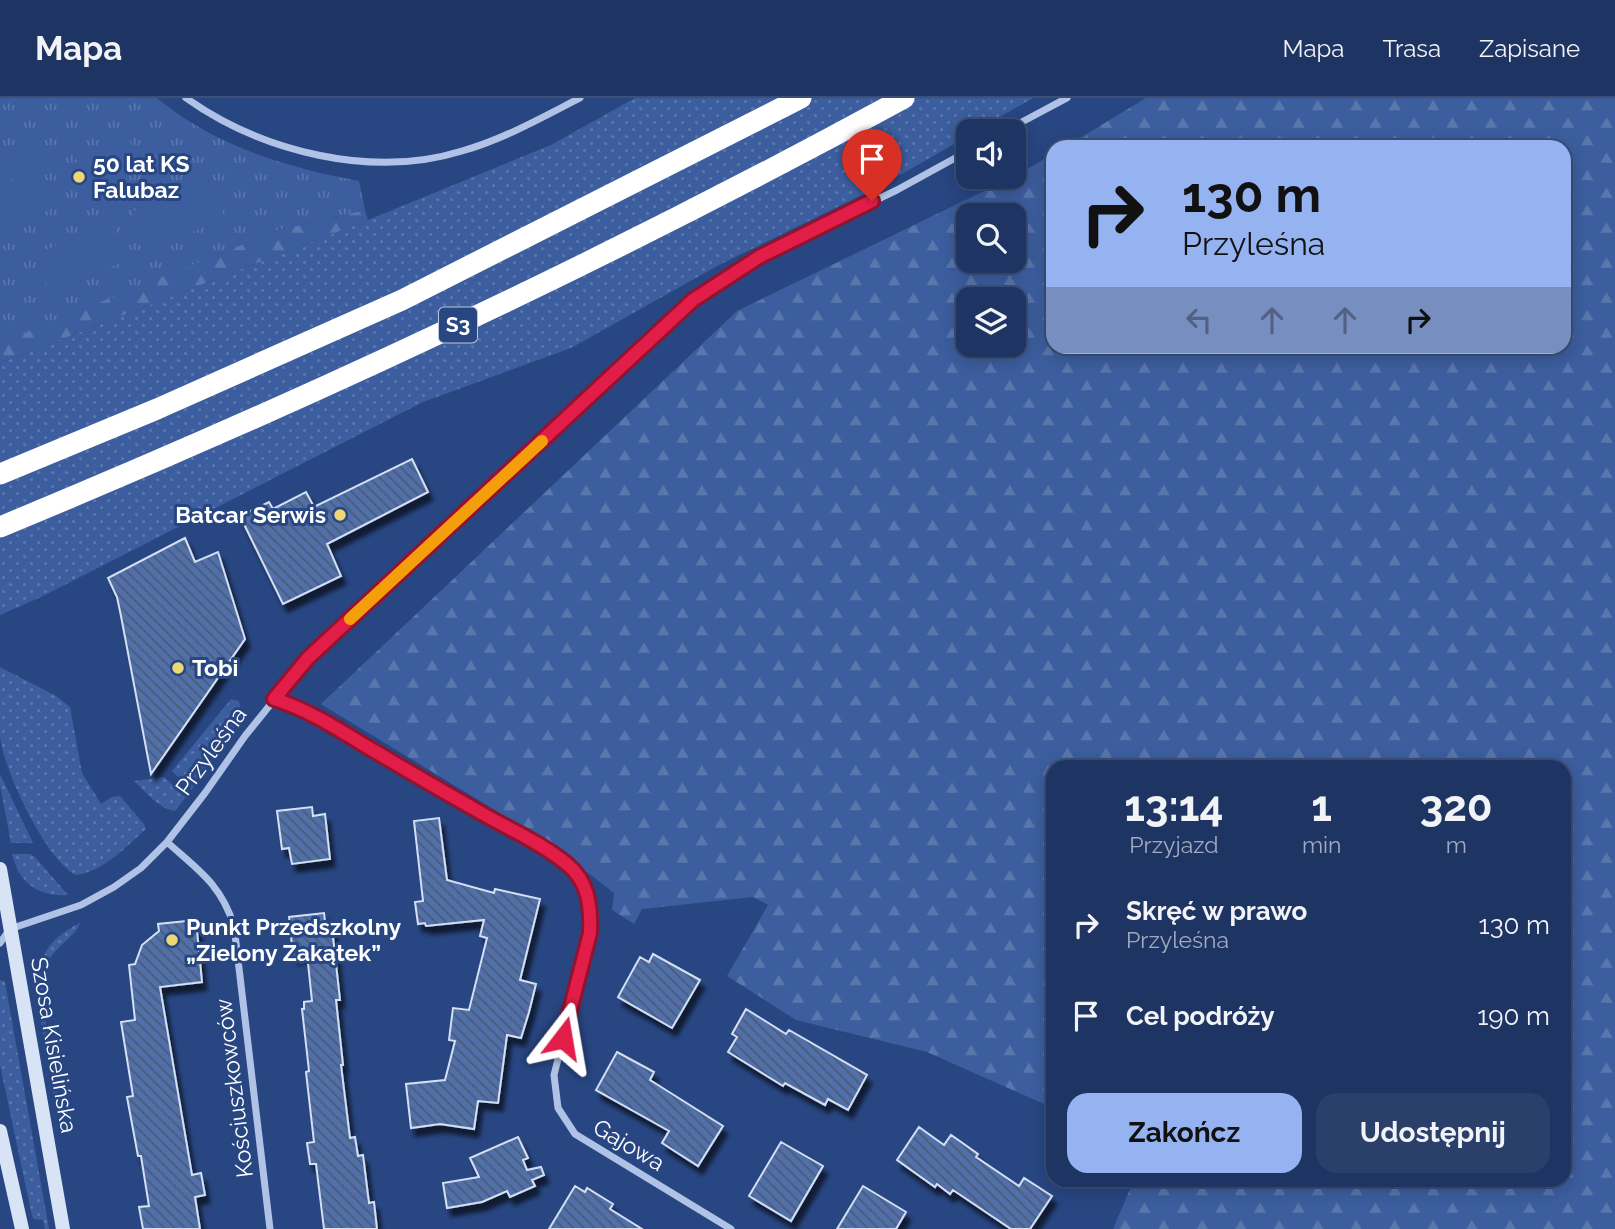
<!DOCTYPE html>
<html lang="pl">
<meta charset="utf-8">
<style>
body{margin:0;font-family:Raleway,sans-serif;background:#2b3f6b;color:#f1f3f6;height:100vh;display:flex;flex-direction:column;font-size:26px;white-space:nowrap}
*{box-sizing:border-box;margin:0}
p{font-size:23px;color:#a1aabe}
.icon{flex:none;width:38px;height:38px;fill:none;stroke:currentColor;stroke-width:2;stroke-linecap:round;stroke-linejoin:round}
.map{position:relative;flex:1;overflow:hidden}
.side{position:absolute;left:1046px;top:662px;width:525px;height:427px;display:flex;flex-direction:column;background:#1e3462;border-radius:21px;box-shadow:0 4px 18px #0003,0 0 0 2px #3c4f77}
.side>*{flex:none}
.hud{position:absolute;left:1046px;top:42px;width:525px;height:214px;border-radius:21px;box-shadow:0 4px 18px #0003,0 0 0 2px #3c4f77;background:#95b2f1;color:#111;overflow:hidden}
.fabs{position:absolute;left:956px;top:21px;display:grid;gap:14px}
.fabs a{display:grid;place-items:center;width:70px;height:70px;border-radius:14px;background:#1e3462;box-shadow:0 4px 18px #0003,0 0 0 2px #3c4f77;font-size:35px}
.pin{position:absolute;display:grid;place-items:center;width:60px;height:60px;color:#fff;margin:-72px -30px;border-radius:50% 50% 50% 0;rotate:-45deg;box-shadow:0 0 7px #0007}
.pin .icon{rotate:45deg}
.me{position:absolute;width:77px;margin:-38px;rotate:14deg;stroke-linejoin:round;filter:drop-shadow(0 0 5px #0008)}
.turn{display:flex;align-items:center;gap:24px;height:147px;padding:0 21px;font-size:32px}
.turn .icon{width:91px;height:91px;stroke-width:2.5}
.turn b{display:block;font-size:49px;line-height:60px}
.lanes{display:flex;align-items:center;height:66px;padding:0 21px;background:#0003;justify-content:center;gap:35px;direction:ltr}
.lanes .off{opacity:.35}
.eta{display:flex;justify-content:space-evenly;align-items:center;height:119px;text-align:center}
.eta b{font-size:42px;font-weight:700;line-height:49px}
.button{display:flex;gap:14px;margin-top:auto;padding:14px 21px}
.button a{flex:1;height:80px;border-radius:21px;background:#95b2f1;color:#111;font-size:28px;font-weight:700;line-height:80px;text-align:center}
.button a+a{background:#2b3f6b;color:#f1f3f6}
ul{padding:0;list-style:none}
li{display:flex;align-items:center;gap:21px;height:91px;padding:0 21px}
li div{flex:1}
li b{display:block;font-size:26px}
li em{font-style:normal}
header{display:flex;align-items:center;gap:42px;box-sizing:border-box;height:98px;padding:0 35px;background:#1e3462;border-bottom:2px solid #3c4f77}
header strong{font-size:33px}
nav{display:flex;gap:38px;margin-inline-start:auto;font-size:24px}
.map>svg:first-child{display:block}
.grass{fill:url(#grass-dots)}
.forest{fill:url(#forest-firs);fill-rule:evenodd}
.park{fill:url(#park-tufts)}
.pitch{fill:#3c5e9f}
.building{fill:url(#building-back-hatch);stroke:#d3dff5;stroke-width:2;filter:url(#shadow)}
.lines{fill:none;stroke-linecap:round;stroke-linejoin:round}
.street{stroke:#b0c3e6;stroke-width:7}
.secondary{stroke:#d9e3f6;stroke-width:14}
.highway{stroke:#fff;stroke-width:21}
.route-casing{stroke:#92132f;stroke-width:18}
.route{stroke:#e11d48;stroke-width:12}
.slow{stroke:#f59e0b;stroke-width:12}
.poi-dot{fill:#eed876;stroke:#284682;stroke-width:2.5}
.labels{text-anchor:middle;stroke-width:6;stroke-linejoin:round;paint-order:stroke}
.shield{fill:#284682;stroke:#bec8da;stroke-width:2}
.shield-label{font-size:21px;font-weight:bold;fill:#fff}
.poi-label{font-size:23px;font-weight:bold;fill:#fff;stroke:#284682;text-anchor:start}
.street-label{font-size:23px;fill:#fff;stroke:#284682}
</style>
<header>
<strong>Mapa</strong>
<nav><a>Mapa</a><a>Trasa</a><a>Zapisane</a></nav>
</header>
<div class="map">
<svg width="1615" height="1131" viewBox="0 0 1615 1131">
<defs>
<pattern id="grass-dots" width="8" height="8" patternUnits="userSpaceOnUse" patternTransform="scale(1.75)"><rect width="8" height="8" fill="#3c5e9f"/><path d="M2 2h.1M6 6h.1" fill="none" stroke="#5976ad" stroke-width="1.8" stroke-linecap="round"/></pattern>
<pattern id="forest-firs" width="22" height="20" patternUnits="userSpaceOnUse" patternTransform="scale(1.75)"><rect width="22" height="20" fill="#3c5e9f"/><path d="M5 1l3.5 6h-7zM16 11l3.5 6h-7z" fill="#5976ad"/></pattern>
<pattern id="park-tufts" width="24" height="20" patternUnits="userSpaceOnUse" patternTransform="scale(1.75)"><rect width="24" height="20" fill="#3c5e9f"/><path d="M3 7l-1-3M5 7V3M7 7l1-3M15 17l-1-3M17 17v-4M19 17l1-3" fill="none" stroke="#5976ad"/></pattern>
<pattern id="building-back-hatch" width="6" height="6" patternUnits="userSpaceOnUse" patternTransform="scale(1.75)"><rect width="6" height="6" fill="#506faa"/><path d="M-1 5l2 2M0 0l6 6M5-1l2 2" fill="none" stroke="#4e5a72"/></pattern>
<filter id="shadow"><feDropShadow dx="4.5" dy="8" stdDeviation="2" flood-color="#0009"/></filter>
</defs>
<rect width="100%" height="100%" fill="#284682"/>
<!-- grass -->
<path class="grass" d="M635,0H1033L975,33H968V38L888,84L719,167L571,250L423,304L41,499L0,517V265L368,122L551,47Z
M0,569L56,598L70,609L82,675L101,706L112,699L120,698L144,726L146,731C127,748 103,774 76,777C46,762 4,673 0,639C0,616 0,592 0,569Z
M231,601L239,603L242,618L191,692L172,673Z
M0,676L33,745H11L0,687Z
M164,679L186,699L175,713C159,711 146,694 134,683Z
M12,756H30L35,759L68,797C38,799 19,785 12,756Z
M80,825C78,835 56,849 49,862C33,894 56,975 62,1013L55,1006C51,983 47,960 43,936C34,889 28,850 80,825Z
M0,882L5,884L49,1131H45L43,1122L34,1121L32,1118L0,967Z"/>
<!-- forest -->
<path class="forest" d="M1146,0H1615V1131H1113L1134,1082H1564V668H1054L1053,1010L927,954L796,922L727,878L768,807L753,799L642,811L634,826L612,812L614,795L554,748L321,606L737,213L1013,79L1053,56L1054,248H1564V49H1065ZM968,117H1013V163H968ZM968,201H1013V247H968Z
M365,112L368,122L0,265V245L6,241L278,132Z"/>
<!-- park -->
<path class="park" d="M0,0H157C215,48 285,69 359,83L365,112L278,132L0,245Z"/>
<!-- pitch -->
<path class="pitch" d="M128,38L141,73L89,94L75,58Z
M40,43L49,68L0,86V58Z
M208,81L225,120L150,152L133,113Z
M47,85L56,109L4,129L0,117V102Z
M112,124L128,162L50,194L34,157Z"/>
<!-- building -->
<path class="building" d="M412,361L428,394L327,446L341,478L283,506L240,418L269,404L273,411L306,394L314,409Z
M185,440L195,464L218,454L245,541L151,676L121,518L117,499L108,480Z
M312,709L313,718L325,716L330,761L292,766L289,750L282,751L277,713Z
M439,720L447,782L494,795L495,791L540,801L520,882L536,886L529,914L521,940L507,937L498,1005L478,1003L474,1031L440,1026L411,1030L406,986L445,982L455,943L449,942L453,910L469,912L487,840L480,838L484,822L426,828L425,825L418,826L415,804L423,803L414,723Z
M324,815L326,831L332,830L340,902H336L343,967H341L350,1040L355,1039L358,1058L363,1057L369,1105L374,1104L377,1131H324L316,1066H310L307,1045L314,1044L306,974L309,973L302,911H304V904L312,903L307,856L293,858L289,819Z
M196,822L202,884L160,889L192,1077L201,1075L205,1097L195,1099L200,1131H143L139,1109L149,1108L141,1058H138L127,999L133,998L121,924L135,922L129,867L135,866L142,847L159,833L158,826Z
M653,856L700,882L672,930L618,899L640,859L649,864Z
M746,911L786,936L789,932L867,977L848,1012L828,1001L825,1007L785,985L783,988L728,954L737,939L732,936Z
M617,954L654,974L650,982L723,1028L698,1068L662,1045L669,1033L596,992Z
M919,1029L944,1047L951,1037L978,1056L976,1059L1019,1088L1024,1080L1052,1098L1030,1131H1011L953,1092L950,1096L937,1086L935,1089L897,1062Z
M518,1039L528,1060L523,1062L527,1072L541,1069L544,1077L532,1082L535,1088L510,1099L507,1093L482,1104L447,1110L443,1085L479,1079L470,1060Z
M781,1044L823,1068L791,1123L749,1098Z
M575,1088L585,1094L587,1090L613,1106L610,1111L642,1131H549Z
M863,1088L906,1114L896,1131H837Z"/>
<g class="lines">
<!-- street -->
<path class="street" d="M186,0C262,54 372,81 462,53C504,41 541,20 580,0
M1005,33L1067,0
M274,601L292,606L327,624L520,737L568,767L580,781L588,797L590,835L554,977L558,1010L575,1036L731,1131
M167,744C198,772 221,786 234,828L270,1131
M0,845L10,831L81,807L114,789L141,770L167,744L205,695L245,638L308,560L693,202L759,158L897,92L968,53"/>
<!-- secondary -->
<path class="secondary" d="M0,771L63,1131
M0,1033L22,1131"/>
<!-- highway -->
<path class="highway" d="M0,376L157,311L402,202L801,0
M0,429C308,302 611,160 904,0"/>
</g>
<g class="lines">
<!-- route casing -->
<g class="route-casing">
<path id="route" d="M563,940L590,835C591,809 589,784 567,766C539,743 502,728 471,709C435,689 400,668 364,647C335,629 306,611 274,601L308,560L693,202L759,159L872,103"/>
</g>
<!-- route -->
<use href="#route" class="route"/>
<!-- slow -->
<path class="slow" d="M350,521L542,343"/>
</g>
<!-- markers -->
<g class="poi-dot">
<circle cx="79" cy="79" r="7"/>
<circle cx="340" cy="417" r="7"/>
<circle cx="178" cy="570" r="7"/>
<circle cx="172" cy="842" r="7"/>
</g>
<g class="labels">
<!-- shield labels -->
<rect class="shield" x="439" y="209.5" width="38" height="35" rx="5"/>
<g class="shield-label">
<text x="458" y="234">S3</text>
</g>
<!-- poi labels -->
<g class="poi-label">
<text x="93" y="74">50 lat KS<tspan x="93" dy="26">Falubaz</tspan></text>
<text x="326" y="425" text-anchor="end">Batcar Serwis</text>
<text x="192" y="578">Tobi</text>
<text x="186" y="837">Punkt Przedszkolny<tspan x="186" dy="26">„Zielony Zakątek”</tspan></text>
</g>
<!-- street labels -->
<g class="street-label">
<text transform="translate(211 653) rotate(-54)" y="8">Przyleśna</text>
<text transform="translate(54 947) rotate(80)" y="8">Szosa Kisielińska</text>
<text transform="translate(234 990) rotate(-97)" y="8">Kościuszkowców</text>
<text transform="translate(629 1047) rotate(31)" y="8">Gajowa</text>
</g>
</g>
</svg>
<div class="fabs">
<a><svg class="icon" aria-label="sound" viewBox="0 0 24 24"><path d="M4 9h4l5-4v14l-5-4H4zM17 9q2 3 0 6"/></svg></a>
<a><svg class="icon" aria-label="search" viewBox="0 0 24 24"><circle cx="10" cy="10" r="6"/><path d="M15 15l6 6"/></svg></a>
<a><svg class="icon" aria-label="layers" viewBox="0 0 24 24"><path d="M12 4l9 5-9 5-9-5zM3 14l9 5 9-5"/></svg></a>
</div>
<div class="pin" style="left:872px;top:103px;background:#d93025"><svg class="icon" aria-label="arrive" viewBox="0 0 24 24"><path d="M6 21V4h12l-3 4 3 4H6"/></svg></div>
<svg class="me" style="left:563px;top:940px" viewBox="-20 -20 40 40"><path d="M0-17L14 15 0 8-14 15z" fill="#e11d48" stroke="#fff" stroke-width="4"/></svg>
<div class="hud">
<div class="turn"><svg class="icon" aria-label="right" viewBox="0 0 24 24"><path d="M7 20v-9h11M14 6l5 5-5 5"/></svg><div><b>130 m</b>Przyleśna</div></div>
<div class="lanes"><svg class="icon off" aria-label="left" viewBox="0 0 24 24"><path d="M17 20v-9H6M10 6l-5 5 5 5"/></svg><svg class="icon off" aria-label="ahead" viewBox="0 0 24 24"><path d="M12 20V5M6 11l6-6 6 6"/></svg><svg class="icon off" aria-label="ahead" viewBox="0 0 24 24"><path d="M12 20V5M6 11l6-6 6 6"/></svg><svg class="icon" aria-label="right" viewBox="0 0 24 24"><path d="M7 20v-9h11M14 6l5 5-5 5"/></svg></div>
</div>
<section class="side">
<div class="eta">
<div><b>13:14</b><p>Przyjazd</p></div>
<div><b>1</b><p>min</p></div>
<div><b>320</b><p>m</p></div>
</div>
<ul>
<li><svg class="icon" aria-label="right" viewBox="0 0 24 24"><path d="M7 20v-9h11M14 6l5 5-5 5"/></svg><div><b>Skręć w prawo</b><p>Przyleśna</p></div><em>130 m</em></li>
<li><svg class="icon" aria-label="arrive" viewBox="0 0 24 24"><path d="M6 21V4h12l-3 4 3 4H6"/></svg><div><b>Cel podróży</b></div><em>190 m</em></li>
</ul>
<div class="button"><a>Zakończ</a><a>Udostępnij</a></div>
</section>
</div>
